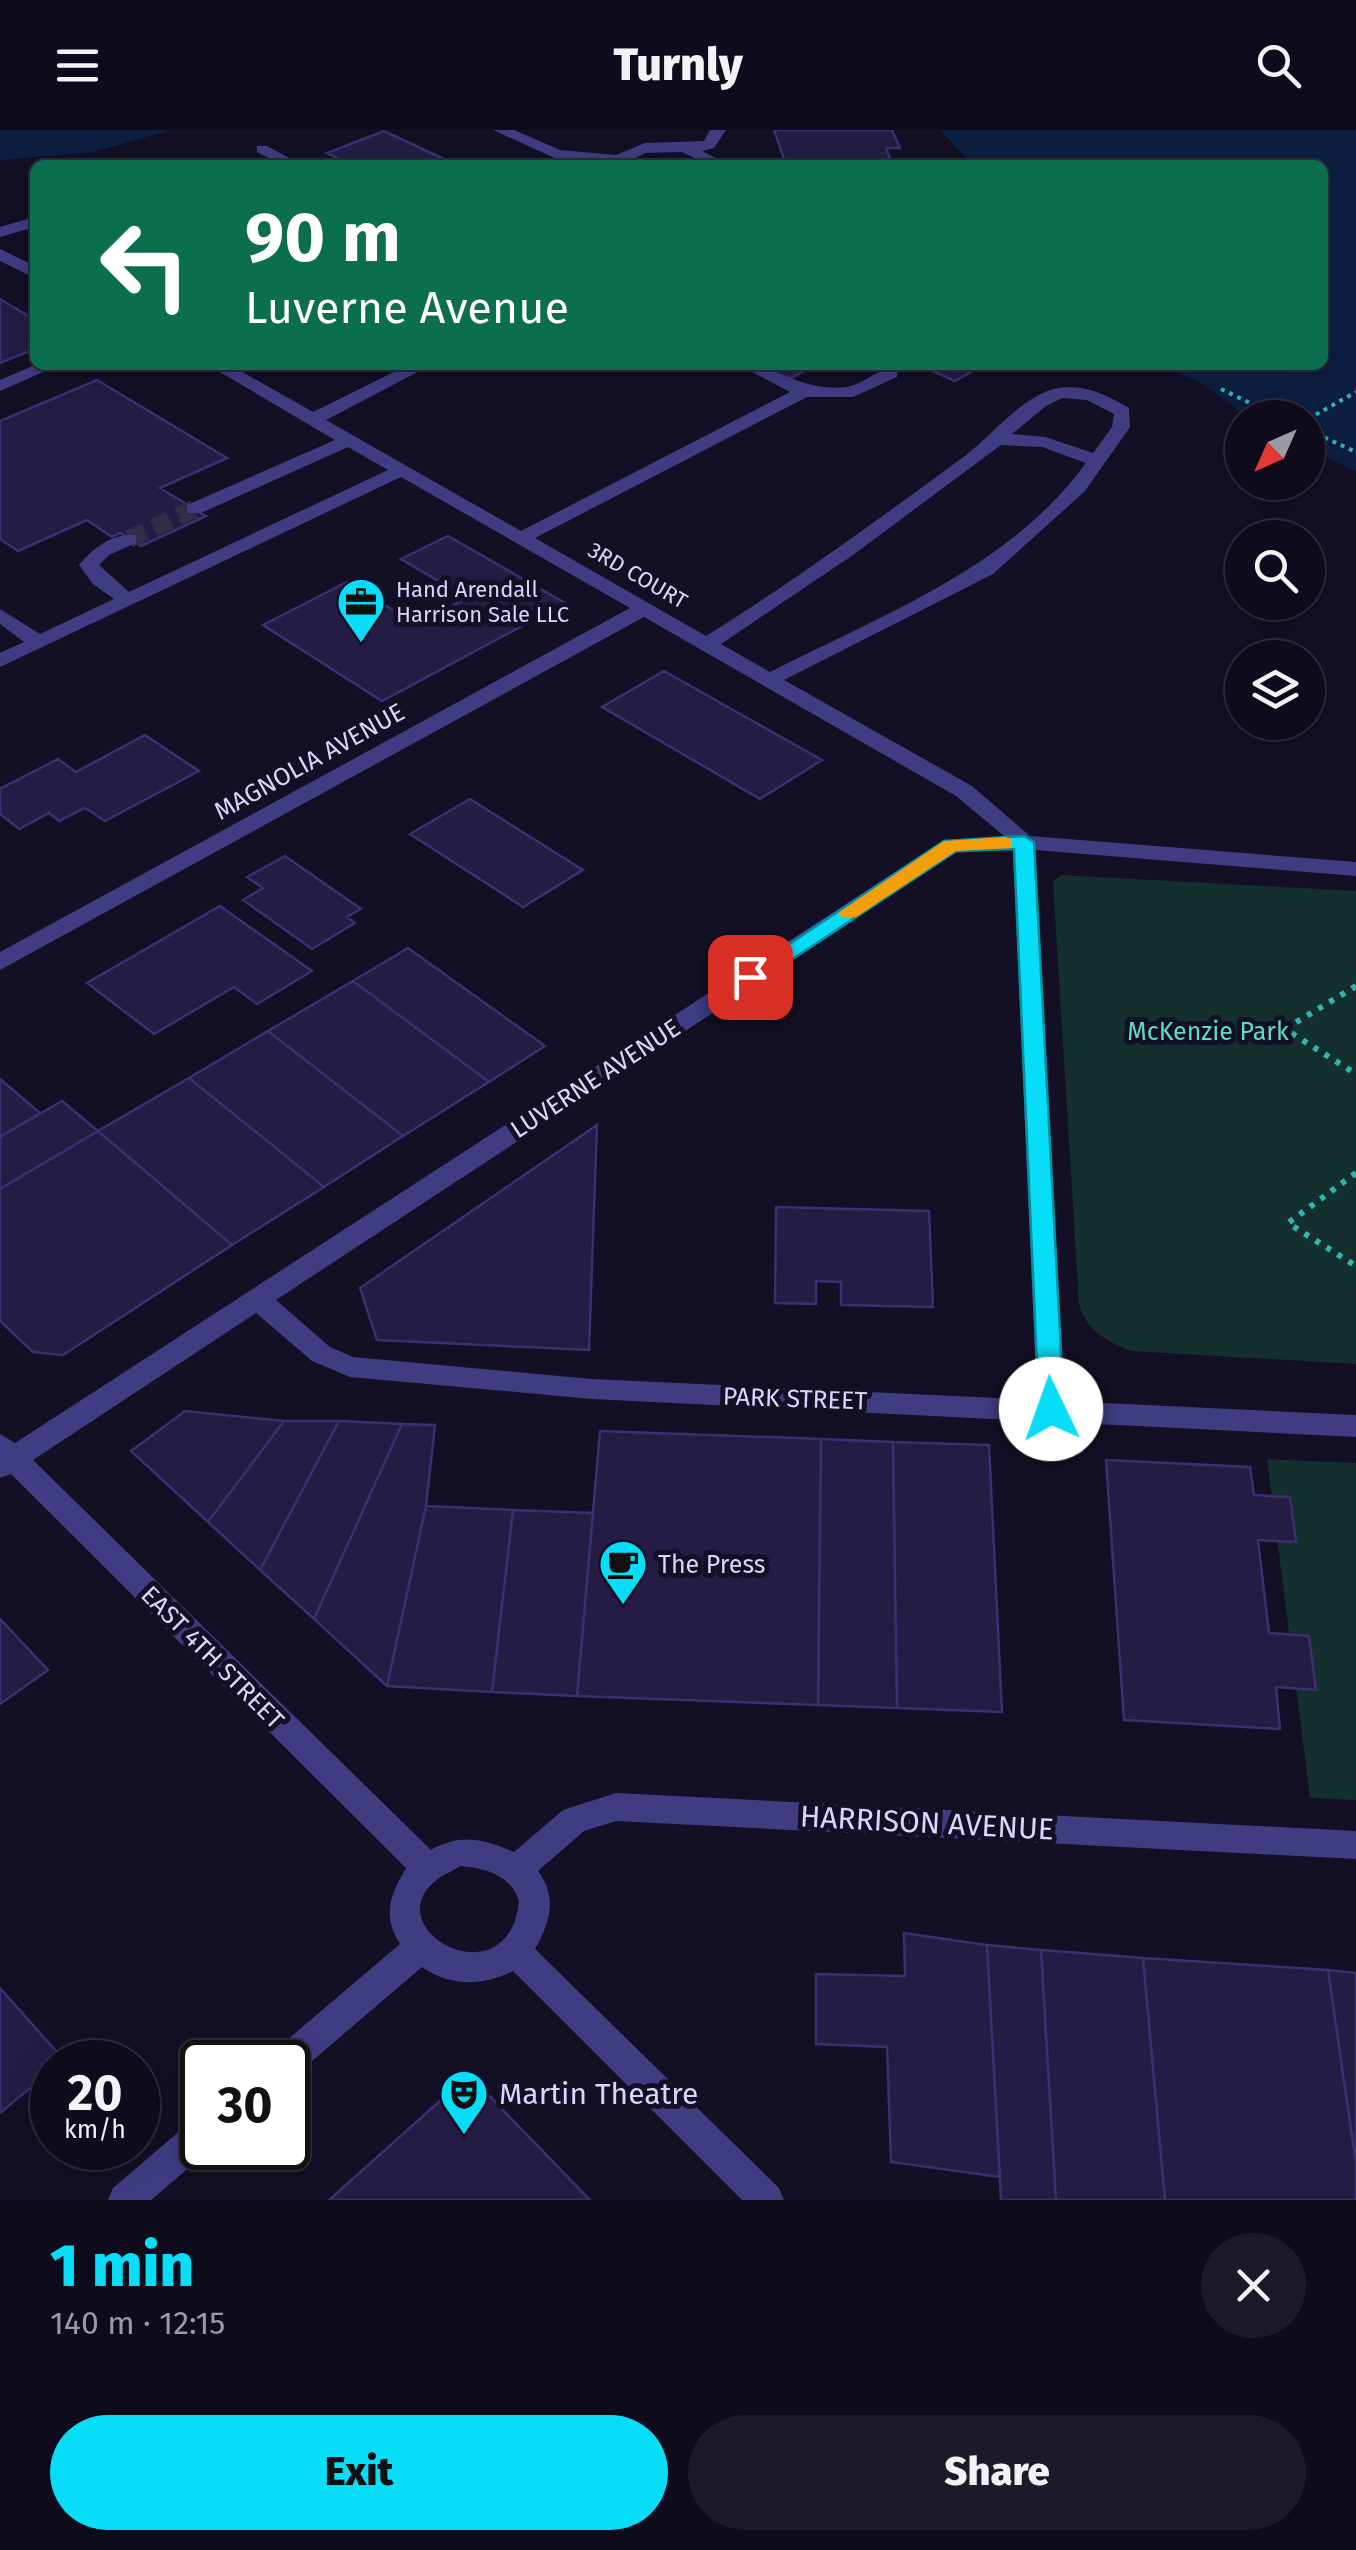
<!DOCTYPE html>
<meta charset="utf-8">
<style>
body{margin:0;font-family:"Fira Sans",sans-serif;background:#1c1929;color:#f1f3f6;height:100vh;display:flex;flex-direction:column;font-size:38px;white-space:nowrap}
*{box-sizing:border-box;margin:0}
p{font-size:32px;color:#9b9ba3}
.icon{flex:none;width:55px;height:55px;fill:none;stroke:currentColor;stroke-width:2;stroke-linecap:round;stroke-linejoin:round}
.map{position:relative;height:2070px;overflow:hidden}
.sheet{display:flex;flex-direction:column;background:#0e0b1c;flex:1}
.sheet>*{flex:none}
.hud{position:absolute;left:30px;top:30px;width:1298px;height:210px;border-radius:15px;box-shadow:0 5px 25px #0003,0 0 0 2px #2e2b3b;background:#0b6e4f;color:#fff;overflow:hidden}
.needle{width:65px;rotate:225deg}
.fabs{position:absolute;left:1225px;top:270px;display:grid;gap:20px}
.fabs a{display:grid;place-items:center;width:100px;height:100px;border-radius:50%;background:#0e0b1c;box-shadow:0 5px 25px #0003,0 0 0 2px #2e2b3b;font-size:50px}
.speed{position:absolute;left:30px;top:1910px;display:flex;gap:20px;font-size:50px;font-weight:700;text-align:center}
.speed>*{display:grid;place-content:center;width:130px;height:130px;border-radius:50%;background:#0e0b1c;box-shadow:0 5px 25px #0003,0 0 0 2px #2e2b3b;line-height:1}
.speed small{font-size:25px;font-weight:400}
.speed .limit{border:5px solid #111;border-radius:15px;background:#fff;color:#111}
.pin{position:absolute;display:grid;place-items:center;width:85px;height:85px;color:#fff;margin:-42px;border-radius:20px;box-shadow:0 5px 15px #0006}
.me{position:absolute;width:110px;margin:-55px;rotate:357deg;stroke-linejoin:round;filter:drop-shadow(0 0 8px #0008)}
.turn{display:flex;align-items:center;gap:35px;height:210px;padding:0 50px;font-size:45px}
.turn .icon{width:130px;height:130px;stroke-width:2.5}
.turn b{display:block;font-size:70px;line-height:85px}
.round{display:grid;place-items:center;flex:none;width:105px;height:105px;border-radius:52px;background:#1c1929}
.overview{display:flex;align-items:center;justify-content:space-between;height:170px;padding:0 50px}
h1{font-size:60px;font-weight:800;line-height:75px;color:#08ddf7}
.cta{display:flex;gap:20px;margin-top:auto;padding:20px 50px}
.cta a{flex:1;height:115px;border-radius:60px;background:#08ddf7;color:#111;font-size:40px;font-weight:800;line-height:115px;text-align:center}
.cta a+a{background:#1c1929;color:#f1f3f6}
header{display:flex;justify-content:space-between;align-items:center;height:130px;padding:0 50px;background:#0e0b1c;font-size:45px;font-weight:800}
.map>svg:first-child{display:block}
.green{fill:#132f2e}
.water{fill:#0c1f42}
.building{fill:#251c45;stroke:#3c2f70;stroke-width:2.5}
.lines{fill:none;stroke-linecap:round;stroke-linejoin:round}
.minor-tunnel{stroke:#312d46;stroke-width:18;stroke-dasharray:18 9;stroke-linecap:butt}
.path-far1{stroke:#33b3ac;stroke-width:4;stroke-dasharray:4 5;stroke-linecap:butt}
.path{stroke:#33b3ac;stroke-width:6;stroke-dasharray:5 8;stroke-linecap:butt}
.minor{fill:#3f3c82;fill-rule:evenodd}
.route{fill:#08ddf7;stroke:#0590a1;stroke-width:2.5}
.slow{fill:#f59e0b}
.labels{text-anchor:middle;stroke-width:10;stroke-linejoin:round;paint-order:stroke}
.far-street-label{font-size:22px;fill:#dad5fe;stroke:#130f25}
.far-poi-label{font-size:22px;fill:#dad5fe;stroke:#130f25;text-anchor:start}
.street-label{font-size:25px;fill:#dad5fe;stroke:#130f25}
.park-label{font-size:25px;fill:#62dcbe;stroke:#130f25}
.poi-label{font-size:25px;fill:#dad5fe;stroke:#130f25;text-anchor:start}
.near-street-label{font-size:30px;fill:#dad5fe;stroke:#130f25}
.near-poi-label{font-size:30px;fill:#dad5fe;stroke:#130f25;text-anchor:start}
</style>
<header><svg class="icon" aria-label="menu" viewBox="0 0 24 24"><path d="M4 6h16M4 12h16M4 18h16"/></svg>Turnly<svg class="icon" aria-label="search" viewBox="0 0 24 24"><circle cx="10" cy="10" r="6"/><path d="M15 15l6 6"/></svg></header>
<div class="map">
<svg width="1356" height="2070" viewBox="0 0 1356 2070">
<rect width="100%" height="100%" fill="#130f25"/>
<!-- green -->
<path class="green" d="M1061,745L1356,761V1234L1131,1221C1108,1212 1086,1201 1079,1174L1053,752Z
M1267,1329L1356,1333V1670L1310,1668Z"/>
<!-- water -->
<path class="water" d="M0,0H171L94,22L0,30Z
M940,0H1356V341L1329,329L1308,326V288L1248,287L1203,254L1160,235H1322V35H973Z"/>
<!-- building -->
<path class="building" d="M774,0H892L900,18H886L891,31L880,32L881,35H786Z
M384,1L457,35H352L327,23Z
M0,169L35,190V205L30,207L35,210V219L0,233Z
M759,235H815L789,249Z
M919,235H983L955,251Z
M97,250L227,328L160,358L206,386L141,416L120,403L112,407L87,390L18,421L0,409V291Z
M448,406L565,473L382,571L263,495L347,452L416,494L467,468L401,429Z
M664,541L822,630L760,669L602,577Z
M145,605L199,641L105,691L85,678L59,691L49,683L19,699L0,684V659L58,629L76,642Z
M470,669L583,740L523,777L410,704Z
M285,726L361,779L347,787L355,793L312,819L243,770L263,758L247,747Z
M220,776L312,841L257,874L234,857L154,904L87,853Z
M408,818L545,916L489,952L353,851Z
M353,851L489,952L403,1006L268,901Z
M268,901L403,1006L324,1057L189,948Z
M189,948L324,1057L232,1115L98,1001Z
M0,949L40,983L0,1007Z
M62,971L98,1001L0,1059V1007Z
M597,995L589,1220L377,1210L360,1158Z
M98,1001L232,1115L63,1225L33,1222L0,1191V1059Z
M776,1077L929,1081L933,1177L841,1175V1152L816,1151V1174L775,1173Z
M185,1281L284,1291L208,1392L131,1321Z
M284,1291H339L260,1440L208,1392Z
M339,1291L402,1294L314,1489L260,1440Z
M402,1294L435,1295L426,1376L387,1556L314,1489Z
M600,1301L821,1309L818,1575L577,1566Z
M821,1309L893,1312L897,1578L818,1575Z
M893,1312L989,1315L1002,1582L897,1578Z
M1106,1330L1250,1337L1254,1365L1290,1367L1296,1412L1258,1410L1269,1503L1309,1506L1316,1560L1276,1557L1280,1599L1124,1590Z
M426,1376L513,1380L492,1562L387,1556Z
M513,1380L593,1383L577,1566L492,1562Z
M0,1489L48,1540L0,1574Z
M904,1803L987,1815L1000,2047L891,2032L887,1917L816,1914V1844L905,1846Z
M987,1815L1041,1820L1056,2070H1001Z
M1041,1820L1143,1828L1165,2070H1056Z
M1143,1828L1328,1840L1356,2034V2070H1165Z
M1328,1840L1356,1843V2034Z
M0,1858L64,1930L52,1932V1940L0,1983Z
M469,1945L590,2070H329Z"/>
<g class="lines">
<!-- minor-tunnel -->
<path class="minor-tunnel" d="M129,409L194,379"/>
<!-- path-far1 -->
<path class="path-far1" d="M1221,259L1281,288
M1308,289L1356,262
M1308,300L1356,322"/>
<!-- path -->
<path class="path" d="M1356,856L1285,899L1356,944
M1356,1043L1288,1093L1356,1136"/>
<!-- minor -->
<path class="minor" d="M493,0H514L560,20L616,25L645,13L704,11L710,0H726L714,18L702,21L730,35H709L682,22L645,23L623,35L557,29Z
M257,16H267L302,35H282L257,22Z
M35,87V97L0,107V97Z
M0,119L35,136V148L0,131Z
M35,235H59L0,261V250Z
M208,235H230L313,282L408,235H431L326,290L521,401L790,262L739,235C782,235 799,262 846,257C864,255 878,237 897,239V247L853,267H807L535,408L706,506C796,450 880,388 965,326C992,305 1017,272 1050,260C1078,251 1106,264 1129,278L1130,297L1085,361L993,444L784,550L972,656L1030,706L1356,732V746L1035,720L1064,1271L1356,1285V1307L592,1269L350,1247L312,1231L256,1183L33,1330L431,1720C460,1703 484,1709 514,1722L563,1680L616,1663L1356,1701V1729L616,1691L584,1701L538,1741C558,1768 550,1792 535,1819L779,2058L784,2070H742L513,1841C482,1856 451,1857 422,1837L298,1943L288,1947V1932H269L274,1921L400,1814C382,1786 390,1765 406,1738L11,1344L0,1348V1304L15,1313L943,711L1004,706L956,666L644,487L0,840V822L630,478L401,347L0,537V523L24,512L0,494V479L40,504L114,469L93,454L79,435C93,418 113,403 136,405V413L109,425L99,435L129,462L388,340L348,317L201,383H187V375L335,310ZM1062,268L1087,270L1114,284L1112,297L1093,323L1045,307L1012,304L1046,276ZM1001,315L1042,317L1086,333C1010,438 881,485 770,542L721,514L853,425ZM1013,719L1037,1270L592,1249L353,1227L330,1217L276,1170L956,723ZM460,1736C485,1738 511,1745 519,1771C509,1871 379,1802 433,1753C440,1746 451,1742 460,1736Z
M202,1987V2018H212L151,2070H108L113,2058L190,1992Z"/>
</g>
<!-- route -->
<path class="route" d="M1024,706L1034,712L1064,1279L1060,1286H1042L1039,1279L1014,719L956,721L758,852H743L740,847L944,711Z"/>
<!-- slow -->
<path class="slow" d="M1005,707L1012,709V718L956,721L856,787H841L838,783L944,711Z"/>
<!-- icons -->
<defs>
<g id="office-pin" transform="scale(2.5)"><path d="M0 17L-7.5 6A9.5 9.5 0 1 1 7.5 6Z" fill="#08ddf7" stroke="#130f25"/><path d="M-6-3h4V-5.5h4V-3h4V5H-6ZM-1-4.5V-3h2v-1.5ZM-6 0V1H6V0Z" fill="#111"/></g>
<g id="cafe-pin" transform="scale(2.5)"><path d="M0 17L-7.5 6A9.5 9.5 0 1 1 7.5 6Z" fill="#08ddf7" stroke="#130f25"/><path d="M-5.5-4.5H6V0H3Q3 3.5 0 3.5H-2.5Q-5.5 3.5-5.5 0ZM3-3.2v2h1.7v-2ZM-6 4.5H4V6H-6Z" fill="#111"/></g>
<g id="theatre-pin" transform="scale(2.5)"><path d="M0 17L-7.5 6A9.5 9.5 0 1 1 7.5 6Z" fill="#08ddf7" stroke="#130f25"/><path d="M-5-5.5Q0-4 5-5.5V0Q5 5 0 6Q-5 5-5 0ZM-3.3-2.5H-1v1.5H-3.3ZM1-2.5H3.3v1.5H1ZM-2.8 1Q0 5.5 2.8 1Z" fill="#111"/></g>
</defs>
<g fill-rule="evenodd">
<use href="#office-pin" x="361" y="472"/>
<use href="#cafe-pin" x="623" y="1434"/>
<use href="#theatre-pin" x="464" y="1964"/>
</g>
<g class="labels">
<!-- far-street labels -->
<g class="far-street-label">
<text transform="translate(638 445) rotate(30)" y="8">3RD COURT</text>
</g>
<!-- far-poi labels -->
<g class="far-poi-label">
<text x="396" y="467">Hand Arendall<tspan x="396" dy="25">Harrison Sale LLC</tspan></text>
</g>
<!-- street labels -->
<g class="street-label">
<text transform="translate(309 631) rotate(-29)" y="9">MAGNOLIA AVENUE</text>
<text transform="translate(595 948) rotate(-33)" y="9">LUVERNE AVENUE</text>
<text transform="translate(795 1268) rotate(2)" y="9">PARK STREET</text>
<text transform="translate(213 1527) rotate(45)" y="9">EAST 4TH STREET</text>
</g>
<!-- park labels -->
<g class="park-label">
<text x="1208" y="910">McKenzie Park</text>
</g>
<!-- poi labels -->
<g class="poi-label">
<text x="658" y="1443">The Press</text>
</g>
<!-- near-street labels -->
<g class="near-street-label">
<text transform="translate(927 1693) rotate(3)" y="10">HARRISON AVENUE</text>
</g>
<!-- near-poi labels -->
<g class="near-poi-label">
<text x="499" y="1974">Martin Theatre</text>
</g>
</g>
</svg>
<div class="fabs">
<a><svg class="needle" viewBox="-14 -14 28 28"><path d="M0-13l5 13h-10z" fill="#e53935"/><path d="M0 13l5-13h-10z" fill="#9b9ba3"/></svg></a>
<a><svg class="icon" aria-label="search" viewBox="0 0 24 24"><circle cx="10" cy="10" r="6"/><path d="M15 15l6 6"/></svg></a>
<a><svg class="icon" aria-label="layers" viewBox="0 0 24 24"><path d="M12 4l9 5-9 5-9-5zM3 14l9 5 9-5"/></svg></a>
</div>
<div class="speed"><div>20<small>km/h</small></div><div class="limit">30</div></div>
<div class="pin" style="left:750px;top:847px;background:#d93025"><svg class="icon" aria-label="arrive" viewBox="0 0 24 24"><path d="M6 21V4h12l-3 4 3 4H6"/></svg></div>
<svg class="me" style="left:1051px;top:1279px" viewBox="-20 -20 40 40"><circle r="19" fill="#fff"/><path d="M0-13L10 11 0 6-10 11z" fill="#08ddf7"/></svg>
<div class="hud">
<div class="turn"><svg class="icon" aria-label="left" viewBox="0 0 24 24"><path d="M17 20v-9H6M10 6l-5 5 5 5"/></svg><div><b>90 m</b>Luverne Avenue</div></div>
</div>
</div>
<section class="sheet">
<div class="overview"><div><h1>1 min</h1><p>140 m · 12:15</p></div><a class="round"><svg class="icon" aria-label="close" viewBox="0 0 24 24"><path d="M6 6l12 12M18 6L6 18"/></svg></a></div>
<div class="cta"><a>Exit</a><a>Share</a></div>
</section>
